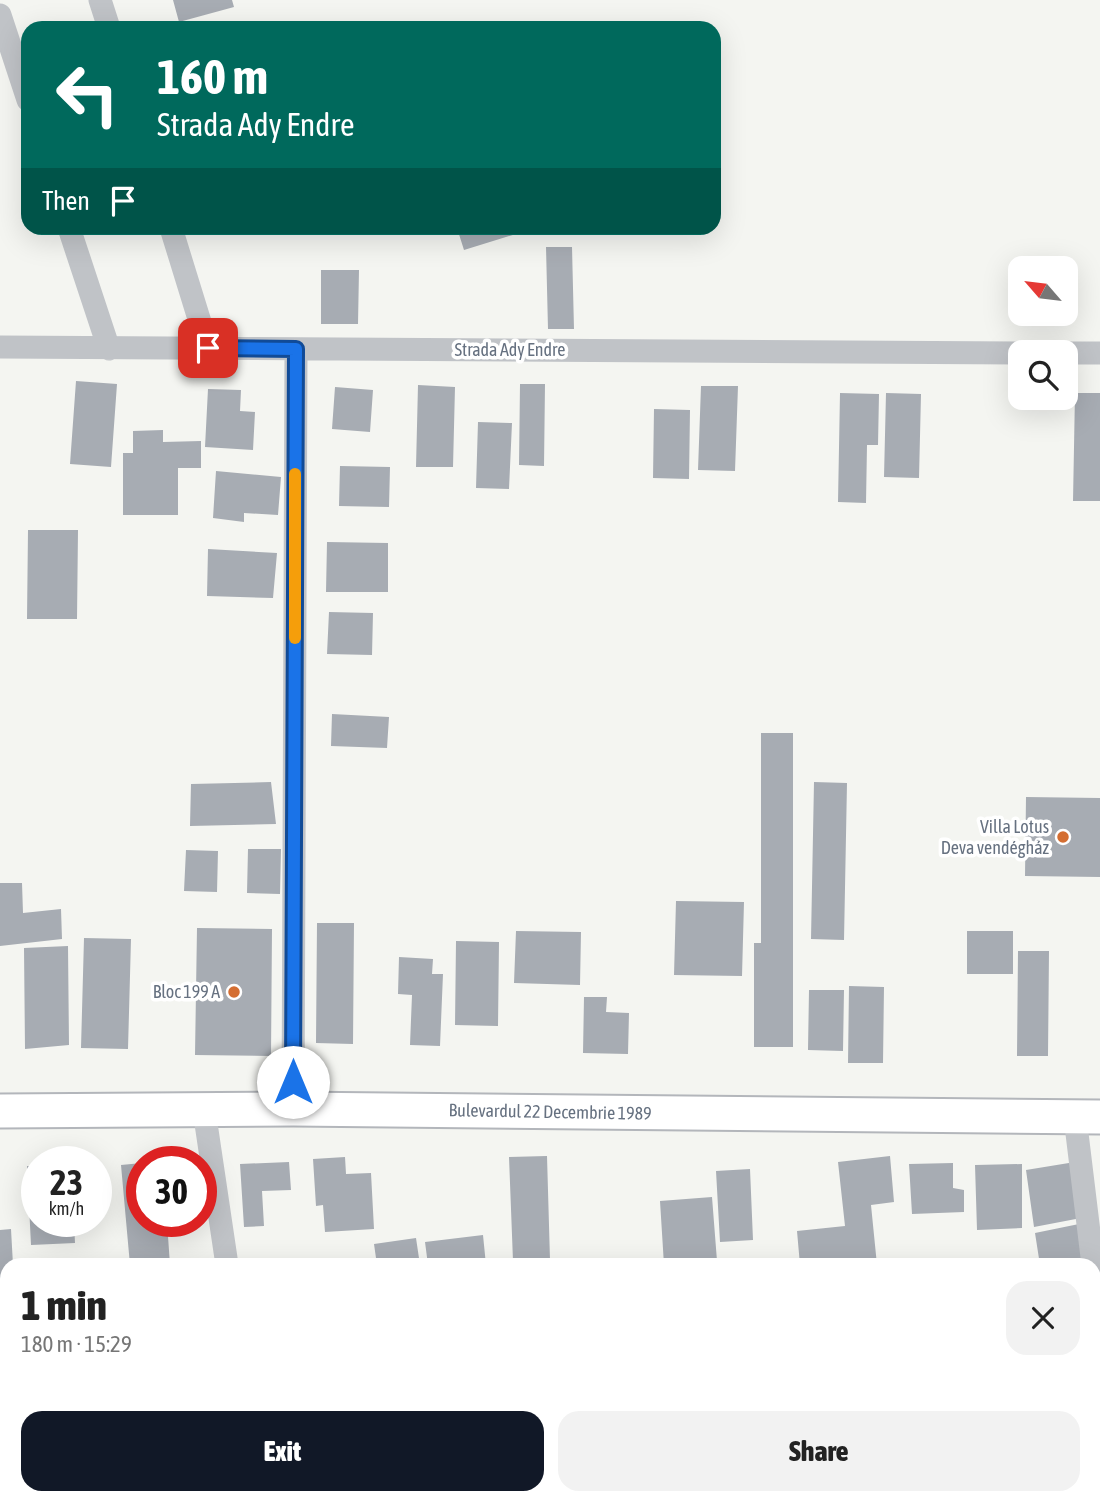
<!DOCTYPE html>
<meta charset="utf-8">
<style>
body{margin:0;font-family:"Asap Condensed",sans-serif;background:#f2f2f2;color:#222;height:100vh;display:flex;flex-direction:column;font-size:26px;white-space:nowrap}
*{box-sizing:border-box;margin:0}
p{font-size:23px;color:#767676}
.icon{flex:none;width:38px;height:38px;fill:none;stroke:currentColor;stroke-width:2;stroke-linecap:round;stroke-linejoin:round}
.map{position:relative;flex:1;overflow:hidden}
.details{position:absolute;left:0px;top:1258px;width:1101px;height:247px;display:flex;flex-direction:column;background:#fff;border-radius:21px 21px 0 0;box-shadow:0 7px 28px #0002}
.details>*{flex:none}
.banner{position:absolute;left:21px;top:21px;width:700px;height:214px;border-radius:21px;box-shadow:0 7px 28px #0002;background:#00695c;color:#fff;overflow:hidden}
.needle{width:46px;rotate:298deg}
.controls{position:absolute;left:1008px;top:256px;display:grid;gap:14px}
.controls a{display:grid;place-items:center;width:70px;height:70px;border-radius:14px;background:#fff;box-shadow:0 7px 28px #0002;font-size:35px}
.speed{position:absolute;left:21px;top:1146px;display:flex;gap:14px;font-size:35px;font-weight:700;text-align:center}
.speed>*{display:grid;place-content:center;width:91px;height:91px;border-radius:50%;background:#fff;box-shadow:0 7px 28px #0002;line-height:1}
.speed small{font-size:18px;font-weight:400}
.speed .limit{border:10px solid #d22;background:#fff;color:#111}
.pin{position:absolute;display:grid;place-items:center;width:60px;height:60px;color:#fff;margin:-30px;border-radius:14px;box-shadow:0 4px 10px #0006}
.me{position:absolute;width:77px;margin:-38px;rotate:0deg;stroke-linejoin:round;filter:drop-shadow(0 0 5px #0008)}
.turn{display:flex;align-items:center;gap:24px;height:147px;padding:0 21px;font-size:32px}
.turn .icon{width:91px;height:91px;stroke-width:2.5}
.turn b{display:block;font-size:49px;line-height:60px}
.then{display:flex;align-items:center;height:66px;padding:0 21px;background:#0003;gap:14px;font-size:26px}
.round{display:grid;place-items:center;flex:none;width:74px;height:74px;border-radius:21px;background:#f2f2f2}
.head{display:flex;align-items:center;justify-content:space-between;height:119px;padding:0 21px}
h1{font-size:42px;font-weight:800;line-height:52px}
.action{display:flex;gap:14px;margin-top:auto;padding:14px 21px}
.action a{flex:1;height:80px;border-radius:21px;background:#111827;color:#fff;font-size:28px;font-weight:800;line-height:80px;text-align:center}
.action a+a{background:#f2f2f2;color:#222}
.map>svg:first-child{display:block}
.building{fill:#a7acb3}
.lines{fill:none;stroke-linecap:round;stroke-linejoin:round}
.secondary-casing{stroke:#b3b6bb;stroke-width:37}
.minor{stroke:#c0c3c7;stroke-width:23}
.secondary{stroke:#fff;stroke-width:33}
.route-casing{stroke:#114b97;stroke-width:18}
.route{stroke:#1a73e8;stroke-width:12}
.slow{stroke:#f59e0b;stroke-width:12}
.poi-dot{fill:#d46e32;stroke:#fff;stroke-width:2.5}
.labels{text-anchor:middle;stroke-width:7;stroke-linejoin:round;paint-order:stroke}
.street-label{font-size:18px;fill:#667180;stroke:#fff}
.poi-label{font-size:18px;fill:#667180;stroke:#fff;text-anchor:end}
</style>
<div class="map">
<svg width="1100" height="1504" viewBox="0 0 1100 1504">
<rect width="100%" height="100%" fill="#f4f5f1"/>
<!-- building -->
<path class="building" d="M173,0H232L234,7L179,22Z
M457,228H514L516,234L464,250Z
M546,247H572L574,329H548Z
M321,270H359L358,324H321Z
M76,381L117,384L111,467L70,464Z
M520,384H545L544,466L519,465Z
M418,385L455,387L453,467H416Z
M701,386H738L735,471L698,470Z
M335,387L373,390L370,432L332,429Z
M208,389L241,390L240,411L255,412L253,450L205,447Z
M840,393L879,394L878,445H867L866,503L838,502Z
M886,393L921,394L919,478L884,477Z
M1075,393H1100V501H1073Z
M654,409L690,410L689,479L653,478Z
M478,422L512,423L509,489L476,488Z
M163,430V442L201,441V468H178V515H123V453H133V431Z
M340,466L390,467L389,507L339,506Z
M216,471L281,477L278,515L244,513V522L213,518Z
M28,530H78L77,619H27Z
M327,542L388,543V592H326Z
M208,549L277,553L273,598L207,596Z
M329,612L373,613L372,655L327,654Z
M332,714L389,717L387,748L331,746Z
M761,733H793V1047H754V943H761Z
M271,782L276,824L190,826L191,784Z
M814,782L847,783L844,940L811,939Z
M1026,797L1100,798V877L1025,876Z
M248,849H281L280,894L247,893Z
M186,850L218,851L217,892L184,891Z
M0,883H22L23,913L61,909L62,939L0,946Z
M676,901L744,902L742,976L674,975Z
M317,923H354L353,1044L316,1043Z
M197,928L272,929L271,1056L195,1055Z
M516,931L581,932L580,985L514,983Z
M967,931H1013V974H967Z
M84,938L131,939L128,1049L81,1048Z
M456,941L499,942L498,1026L455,1025Z
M68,946L69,1045L25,1049L24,948Z
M1018,951H1049L1048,1056H1017Z
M399,957L433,959L432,974H443L440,1046L410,1045L412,995L398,994Z
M849,986L884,987L883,1063H848Z
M809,990H844L843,1051L808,1050Z
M584,997H607L606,1012L629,1013L628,1054L583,1053Z
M547,1156L550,1260L513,1261L509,1157Z
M890,1156L894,1202L871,1205L877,1265H800L797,1231L845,1226L838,1162Z
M345,1157L346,1174L371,1173L374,1229L325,1232L323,1205L316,1206L313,1159Z
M289,1162L291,1190L262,1191L264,1226L244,1227L240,1164Z
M1075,1162L1081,1218L1034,1227L1026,1170Z
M142,1163V1222H167L170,1265H130L121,1165Z
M953,1163V1188L964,1190V1212L912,1214L909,1164Z
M1022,1164V1228L977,1230L975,1165Z
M27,1166H37V1222H74L75,1243L31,1245Z
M750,1169L753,1240L720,1242L716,1171Z
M712,1197L717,1261L664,1265L660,1201Z
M1079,1224L1085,1265H1040L1035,1233Z
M11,1229L13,1265H7V1298H0V1230Z
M483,1235L486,1265H428L425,1242Z
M416,1238L420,1265H377L374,1244Z
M190,1498H246V1504H191Z
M283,1498H325V1500L284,1504Z
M401,1498H461L462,1504H402Z
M575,1498H627V1504H576Z
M731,1498H785L786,1504H732Z
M1005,1498H1047L1048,1504H1006Z"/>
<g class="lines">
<!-- secondary casing -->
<g class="secondary-casing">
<path id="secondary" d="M0,1111L293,1109L1100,1117"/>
</g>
<!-- minor -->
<path class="minor" d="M100,0L109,28
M0,15L28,100
M69,228L109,349
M171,228L208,348
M0,347L1020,353
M1066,353H1100
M293,1109L296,349
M204,1110L227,1265
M1075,1117L1093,1265
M1094,1271L1100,1322
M261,1498V1504"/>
<!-- secondary -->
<use href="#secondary" class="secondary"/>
</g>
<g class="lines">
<!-- route casing -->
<g class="route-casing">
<path id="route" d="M208,348L296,349L293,1082"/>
</g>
<!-- route -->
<use href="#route" class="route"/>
<!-- slow -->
<path class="slow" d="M295,638V474"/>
</g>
<!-- markers -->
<g class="poi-dot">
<circle cx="1063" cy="837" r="7"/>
<circle cx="234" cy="992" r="7"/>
</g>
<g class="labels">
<!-- street labels -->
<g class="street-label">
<text x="510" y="356">Strada Ady Endre</text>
<text transform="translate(550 1112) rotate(1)" y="6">Bulevardul 22 Decembrie 1989</text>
</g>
<!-- poi labels -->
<g class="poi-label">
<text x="1049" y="833">Villa Lotus<tspan x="1049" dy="21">Deva vendégház</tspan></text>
<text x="220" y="998">Bloc 199 A</text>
</g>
</g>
</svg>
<div class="controls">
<a><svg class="needle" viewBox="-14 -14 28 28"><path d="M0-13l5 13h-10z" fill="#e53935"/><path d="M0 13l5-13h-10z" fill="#767676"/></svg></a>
<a><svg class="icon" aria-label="search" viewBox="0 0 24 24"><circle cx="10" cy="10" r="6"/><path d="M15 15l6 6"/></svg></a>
</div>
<div class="speed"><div>23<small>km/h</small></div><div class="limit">30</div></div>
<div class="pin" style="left:208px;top:348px;background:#d93025"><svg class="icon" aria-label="arrive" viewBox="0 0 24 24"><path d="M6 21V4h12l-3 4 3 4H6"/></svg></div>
<svg class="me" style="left:293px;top:1082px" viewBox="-20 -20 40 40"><circle r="19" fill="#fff"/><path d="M0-13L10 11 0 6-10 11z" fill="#1a73e8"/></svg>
<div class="banner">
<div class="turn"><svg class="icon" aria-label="left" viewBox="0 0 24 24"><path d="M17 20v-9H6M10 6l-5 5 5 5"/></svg><div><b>160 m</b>Strada Ady Endre</div></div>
<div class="then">Then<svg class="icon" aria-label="arrive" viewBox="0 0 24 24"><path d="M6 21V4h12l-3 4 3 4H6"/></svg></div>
</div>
<section class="details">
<div class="head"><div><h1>1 min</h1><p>180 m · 15:29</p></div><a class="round"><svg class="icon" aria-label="close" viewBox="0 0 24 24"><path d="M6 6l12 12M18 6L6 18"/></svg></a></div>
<div class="action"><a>Exit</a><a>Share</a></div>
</section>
</div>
